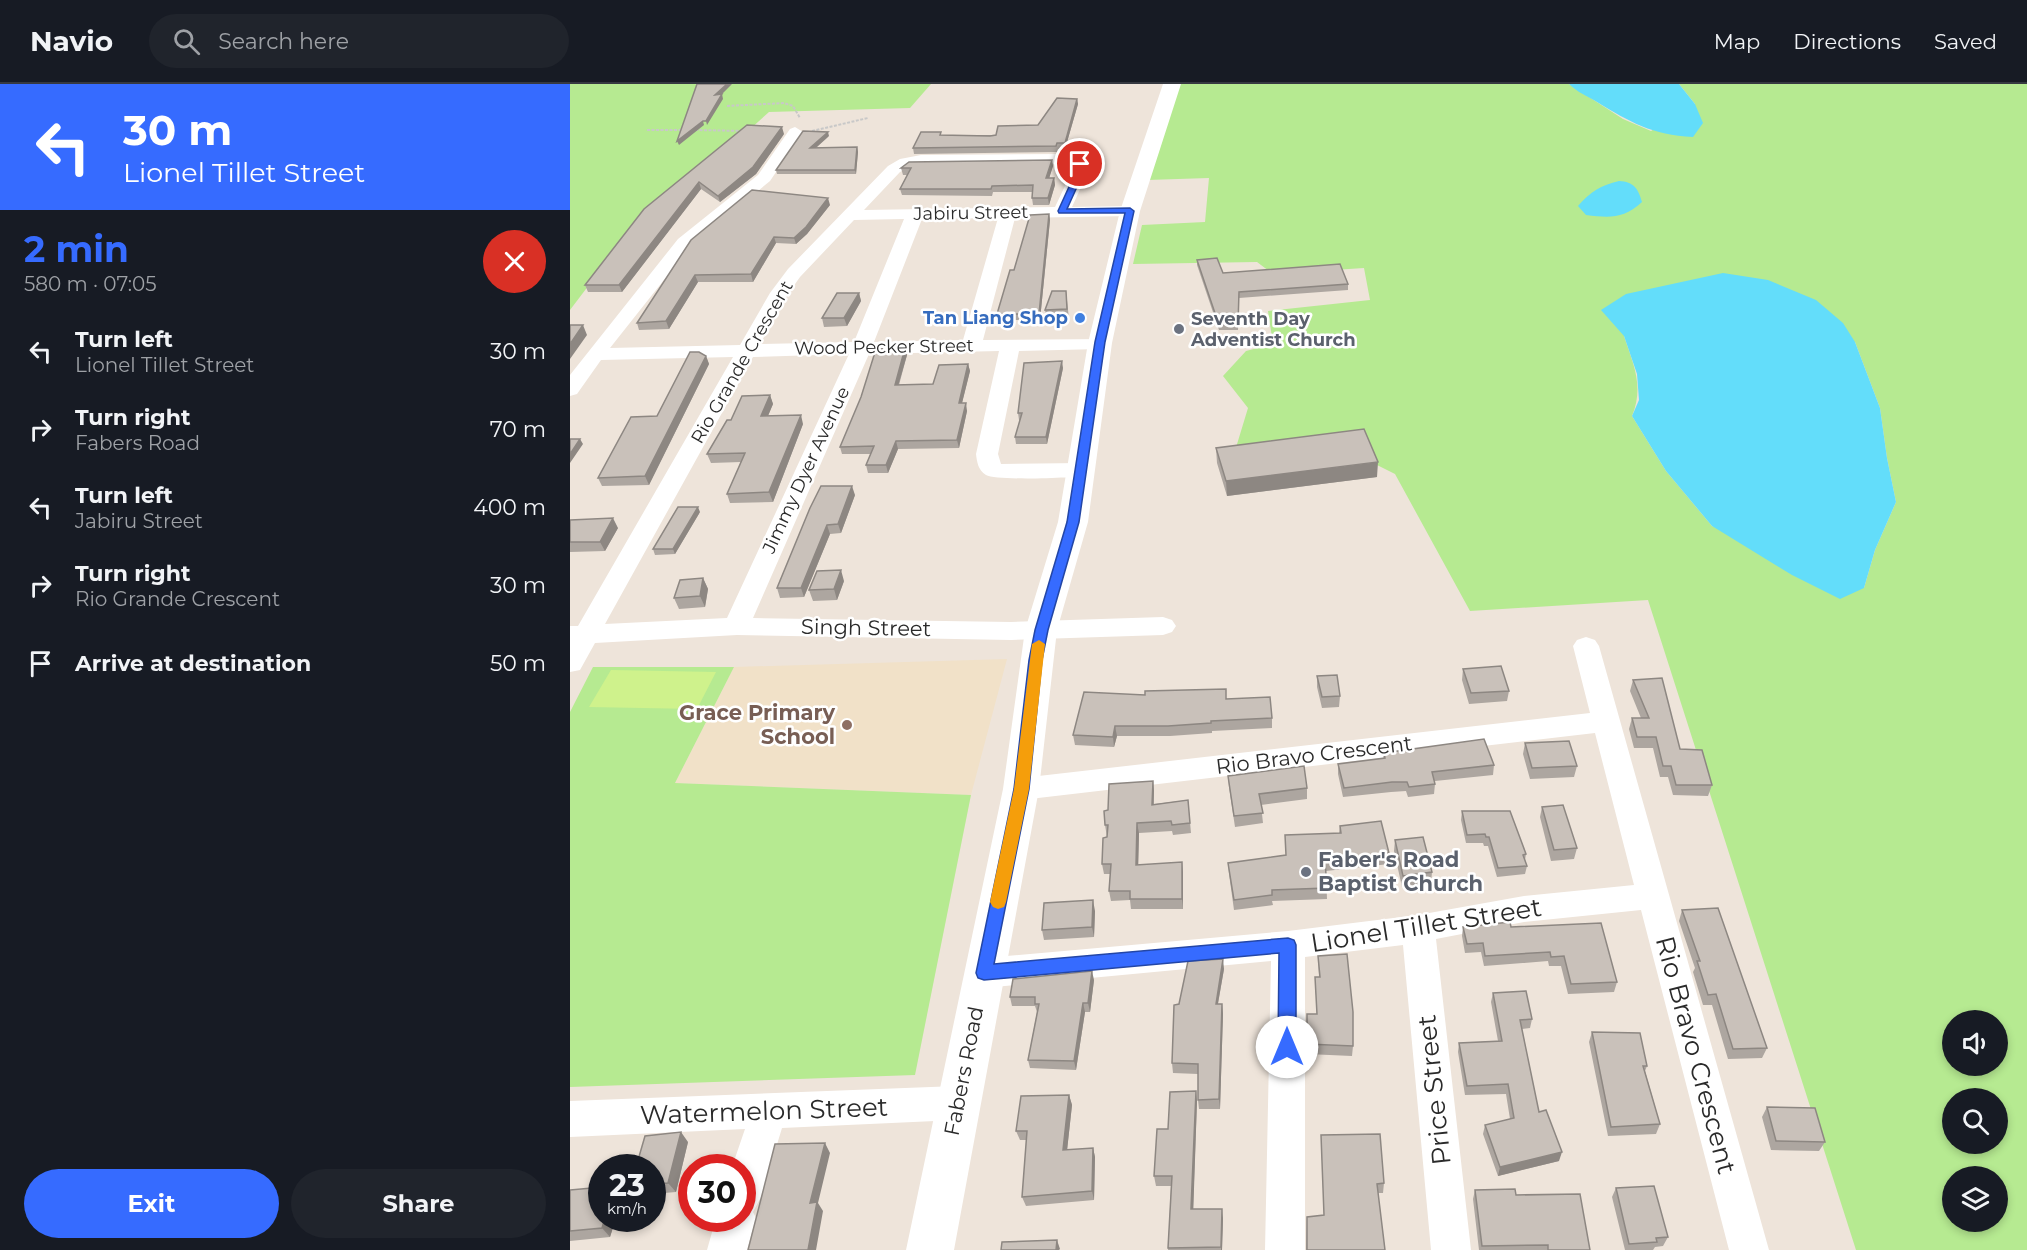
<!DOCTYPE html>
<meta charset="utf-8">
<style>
body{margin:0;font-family:Montserrat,sans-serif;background:#20242c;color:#f1f3f6;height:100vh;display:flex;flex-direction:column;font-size:22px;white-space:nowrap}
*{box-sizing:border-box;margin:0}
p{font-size:20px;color:#9ea1a6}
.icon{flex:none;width:33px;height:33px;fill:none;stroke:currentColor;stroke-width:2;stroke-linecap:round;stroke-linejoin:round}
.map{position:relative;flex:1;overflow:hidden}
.side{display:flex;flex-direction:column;background:#171b24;width:570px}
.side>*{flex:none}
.guide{background:#366bff;color:#fff;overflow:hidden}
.fabs{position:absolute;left:1372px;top:926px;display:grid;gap:12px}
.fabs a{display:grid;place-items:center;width:66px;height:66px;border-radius:50%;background:#171b24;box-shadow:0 3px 9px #0003;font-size:30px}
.speed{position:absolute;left:18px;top:1070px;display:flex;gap:12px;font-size:30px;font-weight:700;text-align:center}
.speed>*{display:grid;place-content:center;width:78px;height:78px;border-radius:50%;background:#171b24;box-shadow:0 3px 9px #0003;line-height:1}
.speed small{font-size:15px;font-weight:400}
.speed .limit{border:9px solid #d22;background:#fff;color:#111}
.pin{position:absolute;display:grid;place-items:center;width:51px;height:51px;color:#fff;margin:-26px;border:3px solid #fff;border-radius:50%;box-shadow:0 2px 6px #0007}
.me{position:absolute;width:66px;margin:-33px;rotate:0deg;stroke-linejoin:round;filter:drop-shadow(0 0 4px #0008)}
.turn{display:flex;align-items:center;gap:21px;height:126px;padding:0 24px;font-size:27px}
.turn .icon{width:78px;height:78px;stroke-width:2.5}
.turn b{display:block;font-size:42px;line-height:51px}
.round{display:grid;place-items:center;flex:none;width:63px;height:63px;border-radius:32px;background:#20242c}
.summary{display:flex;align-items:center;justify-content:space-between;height:102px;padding:0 24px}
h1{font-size:36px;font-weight:700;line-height:45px;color:#366bff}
.action{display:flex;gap:12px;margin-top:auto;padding:12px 24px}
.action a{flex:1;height:69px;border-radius:36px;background:#366bff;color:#fff;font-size:24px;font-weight:700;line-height:69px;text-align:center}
.action a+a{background:#20242c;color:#f1f3f6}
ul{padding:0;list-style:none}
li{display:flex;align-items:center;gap:18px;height:78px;padding:0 24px}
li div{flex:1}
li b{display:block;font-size:22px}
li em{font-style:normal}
header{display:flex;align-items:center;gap:36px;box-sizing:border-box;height:84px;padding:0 30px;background:#171b24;border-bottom:2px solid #363941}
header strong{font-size:28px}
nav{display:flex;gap:33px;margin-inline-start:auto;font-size:21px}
.search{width:420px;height:54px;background:#20242c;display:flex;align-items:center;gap:15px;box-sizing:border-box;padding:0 21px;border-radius:33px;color:#9ea1a6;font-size:22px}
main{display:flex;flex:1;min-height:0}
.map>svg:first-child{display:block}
.education{fill:#f1e1c8}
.green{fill:#b6ea91;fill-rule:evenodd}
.pitch{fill:#cff28c}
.water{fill:#63ddfa}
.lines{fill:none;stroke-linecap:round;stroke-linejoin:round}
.path{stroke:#c8c8c8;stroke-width:2;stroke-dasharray:3 1.5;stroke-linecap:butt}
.minor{fill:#fff;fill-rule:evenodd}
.secondary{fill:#fff;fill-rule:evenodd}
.wall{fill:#ada6a0}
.shaded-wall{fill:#8d8782}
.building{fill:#c9c1ba;stroke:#8d8782;stroke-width:1.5}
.route{fill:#366bff;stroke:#2346a6;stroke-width:1.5}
.slow{fill:#f59e0b}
.shop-dot{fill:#3f7fe0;stroke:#fff;stroke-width:2}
.worship-dot{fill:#6b7280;stroke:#fff;stroke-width:2}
.education-dot{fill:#8d6e63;stroke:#fff;stroke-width:2}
.labels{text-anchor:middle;stroke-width:5;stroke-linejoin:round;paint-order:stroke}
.far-street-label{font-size:18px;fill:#2a2a2a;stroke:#fff}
.far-shop-label{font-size:18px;font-weight:bold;fill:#366cbe;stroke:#fff;text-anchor:end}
.far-worship-label{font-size:18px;font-weight:bold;fill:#5b616d;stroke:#fff;text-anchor:start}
.street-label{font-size:21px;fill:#2a2a2a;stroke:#fff}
.education-label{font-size:21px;font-weight:bold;fill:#785e54;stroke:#fff;text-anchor:end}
.worship-label{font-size:21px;font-weight:bold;fill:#5b616d;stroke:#fff;text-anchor:start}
.near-street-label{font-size:26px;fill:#2a2a2a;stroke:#fff}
</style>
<header>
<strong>Navio</strong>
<div class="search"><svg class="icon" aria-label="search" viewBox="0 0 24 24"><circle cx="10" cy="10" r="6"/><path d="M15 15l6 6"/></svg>Search here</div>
<nav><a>Map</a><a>Directions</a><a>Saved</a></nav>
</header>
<main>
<section class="side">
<div class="guide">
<div class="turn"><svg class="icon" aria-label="left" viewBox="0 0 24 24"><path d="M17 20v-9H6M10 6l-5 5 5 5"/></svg><div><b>30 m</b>Lionel Tillet Street</div></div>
</div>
<div class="summary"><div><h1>2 min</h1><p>580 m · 07:05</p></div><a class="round" style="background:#d93025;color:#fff"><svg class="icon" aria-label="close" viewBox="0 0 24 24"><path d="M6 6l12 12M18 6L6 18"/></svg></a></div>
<ul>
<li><svg class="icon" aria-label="left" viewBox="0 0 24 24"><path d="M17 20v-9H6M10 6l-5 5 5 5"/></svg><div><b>Turn left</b><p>Lionel Tillet Street</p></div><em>30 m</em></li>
<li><svg class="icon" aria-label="right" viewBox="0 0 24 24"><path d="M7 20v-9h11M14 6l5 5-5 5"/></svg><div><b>Turn right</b><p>Fabers Road</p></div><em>70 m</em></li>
<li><svg class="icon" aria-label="left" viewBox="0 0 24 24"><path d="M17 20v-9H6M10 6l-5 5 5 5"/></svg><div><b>Turn left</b><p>Jabiru Street</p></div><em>400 m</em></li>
<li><svg class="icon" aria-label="right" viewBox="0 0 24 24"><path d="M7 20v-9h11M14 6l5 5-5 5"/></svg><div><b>Turn right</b><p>Rio Grande Crescent</p></div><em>30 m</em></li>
<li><svg class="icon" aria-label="arrive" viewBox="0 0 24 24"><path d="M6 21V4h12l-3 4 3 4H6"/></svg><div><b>Arrive at destination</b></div><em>50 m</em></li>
</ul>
<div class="action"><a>Exit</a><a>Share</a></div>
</section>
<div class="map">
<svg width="1457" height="1166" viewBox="0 0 1457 1166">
<rect width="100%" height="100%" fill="#eee4da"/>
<!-- education -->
<path class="education" d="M437,575L401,711L105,699L164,583Z"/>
<!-- green -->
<path class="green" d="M0,0H361L340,24L199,28L144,78L76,126L0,226Z
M610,0H999L1053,35L1081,47L1125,20L1109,0H1457V1166H1286L1078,516L900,527L825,390L785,370L661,380L678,324L653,292L676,267L703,260L698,227L800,216L794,184L703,190L687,178L563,180L572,141L635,138L639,94L577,96ZM1054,252L1285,258L1310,324L1317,374L1326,418L1305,466L1294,504L1142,442L1096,387L1062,332C1074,302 1064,282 1054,252ZM1383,936H1428V981H1383ZM1383,1014H1428V1059H1383ZM1383,1092H1428V1137H1383Z
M23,583H164L105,699L401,711L345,991L0,1003V628Z"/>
<!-- pitch -->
<path class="pitch" d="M41,586L146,588L127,625L19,623Z"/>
<!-- water -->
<path class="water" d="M999,0H1109L1125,20L1133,39L1123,53C1082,51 1060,38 1027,18C1017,12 1007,8 999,0Z
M1049,97C1064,98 1068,104 1072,118C1053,135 1040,134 1016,131L1008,122C1020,108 1031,101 1049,97Z
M1153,189L1198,196L1246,216L1273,239L1285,258L1310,324L1317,374L1326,418L1305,466L1294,504L1270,515L1222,491L1142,442L1096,387L1062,332L1069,316L1067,290L1054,252L1031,226L1056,210Z"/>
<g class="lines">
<!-- path -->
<path class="path" d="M157,22L214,19L223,22L230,34
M77,46H115
M125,46L175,47
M242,47L298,34"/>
<!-- minor -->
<path class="minor" d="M225,43L233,48L200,97L120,163L40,264L170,261L200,209L218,185L318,82L330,75L351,71L501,70L513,74L520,83L502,123L560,122L568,127L560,132L445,134L413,256L537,255L540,259L537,263L530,265L449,267L428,370L431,380L513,379L521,381L524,386L521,391C507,394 427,397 416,391C408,386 407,378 406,370L429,267L299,270L183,534L441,538L593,533L602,536L606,542L602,548L593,551L441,556L167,551L25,559L10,586L0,588V542H8L163,273L31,276L7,310L0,312V291L108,155L188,91L220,45ZM500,80L504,83L485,123L294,126L330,88L340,82ZM428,134L393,256L304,258L352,135ZM334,135L284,258L190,260L218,210L230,193L284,136ZM279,270L157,534L35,540L183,273Z
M1016,553L1025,556L1029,562L1199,1166H1159L1071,826L954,838L866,855L901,1166H861L833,861L735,873V1166H695L701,877L414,904L402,899L397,889L402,879L414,874L718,847L848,831L954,812L1064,801L1025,649L451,716L440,713L436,705L440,697L451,694L1020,629L1003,562L1007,556Z
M387,1002L400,1007L405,1019L400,1031L387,1036L212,1044L191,1113L183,1128L186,1134L177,1166H137L146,1134H172V1083H162L175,1045L0,1053V1017Z"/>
<!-- secondary -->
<path class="secondary" d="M593,0H611L570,127L542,259L518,438L487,546L469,705L384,1166H336L433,705L455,546L488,438L518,259L550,127Z"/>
</g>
<!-- wall -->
<path class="wall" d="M507,15L508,20L495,65H488L487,68L344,70L343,64L372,51H426L468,41Z
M214,50L186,90L150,118L131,105L52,208H18L15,201L74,125Z
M259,52L246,64L287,63L288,68L286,90H207L206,86Z
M482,76L483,82L479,94H484L485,101L479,121H463L462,114L463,108H423L422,112L332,111L330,105L337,91H333L331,84Z
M260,121L237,150L226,160L206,159L183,198H128L99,245L69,246L67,239L121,156Z
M479,130L480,136L470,236H428L427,230Z
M627,176L653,189L778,200V206L669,214L668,246H649L627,181Z
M496,207L499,235L477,236L475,226Z
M289,209L291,217L277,242L254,243L252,234Z
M335,264L337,271L329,301L363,300L398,280L400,287L392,319L397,327L389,364L328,365L318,389H298L296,381L301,370H272L270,363Z
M136,272L139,280L79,401L32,402L28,394L87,332Z
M493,284L477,360H446L445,353L450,336H449L448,329Z
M200,311L203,320L198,332L233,340L203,418L160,419L157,410L171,378L141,379L137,370L161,336Z
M646,364L807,393L657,412L647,379Z
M285,411L271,449L260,450L234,513L210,514L207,504L240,424Z
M130,428L105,470L85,471L83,465Z
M0,436L48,444L35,467L0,468Z
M133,494L138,505L135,523L109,525L104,514Z
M274,497L267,516L243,517L239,506Z
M893,585L939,607L937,617L899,620L892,596Z
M747,592L770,612L769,623L752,624L747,603Z
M1063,596L1110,665L1142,701L1138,712L1103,711L1098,693H1090L1083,664H1064L1059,645L1062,634H1071L1060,607Z
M656,615L702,634V644L642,647V649L600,652H547L544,663L505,661L503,651Z
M955,659L1007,682L1004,693L960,695L953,670Z
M814,669L924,681L923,691L865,697V700L864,710L838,713L836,707L821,708L773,713L768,690V680L813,675Z
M658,692L737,704V715L691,721L693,739L665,743L659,703Z
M583,697L584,707V720L618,716L621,749L603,751L602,747L569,749L568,781L612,778L613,825H561L560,816L541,817L539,807L540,790H534L532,780L537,753L535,741Z
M972,723L1007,764L1004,775L981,777L970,733Z
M892,727L956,770L955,776L957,782L955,790L927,793L918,762H914L913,759H896L891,736Z
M770,742L819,769V780L756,787L757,815L702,817L703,821L664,826L659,790L658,779L716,771L769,749Z
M825,756L862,788L861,799L832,803L824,767Z
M1112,826L1197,964L1192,974L1158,975L1142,921H1133L1123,888L1125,884L1109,837Z
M525,827L524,853L474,856L472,846Z
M893,843H941L1047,898L1044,908L998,910L991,882H979L978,877L914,882L911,868L895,869L892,852Z
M748,872L783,962L782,972L737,970V930H747L745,893H749Z
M654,885L648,920H652L653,930L650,1025H629L628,1016V990L603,989L602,979L609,920Z
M524,896L520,928H515L506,986L460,984L458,976L467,928L465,922H442L440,913Z
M923,909L962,935L960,944L952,945L969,1028L989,1077L928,1092L913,1050L915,1041L940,1035L936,1010L895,1011L888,968L889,959L928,957L921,918Z
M1022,948L1077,982L1075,987L1090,1040L1086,1050L1038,1052L1019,958Z
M626,1007L627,1017L623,1125L653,1134L652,1166H598L601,1102H586L584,1092L598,1045Z
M499,1011L502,1021L497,1066L523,1064L525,1073L524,1116L456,1122L452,1113L457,1056H450L446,1047Z
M1197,1023L1255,1058L1249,1067L1201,1066L1192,1033Z
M751,1051L814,1099L813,1109H808L815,1166H736L737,1133L754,1131Z
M118,1058L106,1108L82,1110V1083Z
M1046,1104L1098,1153L1093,1162L1085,1163L1083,1166H1055L1042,1113Z
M0,1106L32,1134H46L40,1153L0,1157Z
M905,1106L946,1111L1020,1166H909L903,1115Z"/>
<!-- shaded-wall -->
<path class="shaded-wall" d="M157,0H162L152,10L153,15L137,41L136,37L145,11Z
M507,15L508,20L495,65V59Z
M133,37L134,41L109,61L107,57Z
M212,43L214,50L186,90L150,118L148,112Z
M258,48L259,52L241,68L240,64Z
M287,63L288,68L286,90L285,86Z
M482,76L483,82L477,101L476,94Z
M484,94L485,101L479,121L478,114Z
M129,98L131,105L52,208L49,201Z
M258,114L260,121L237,150L226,160L224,154Z
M479,130L480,136L470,236L469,230Z
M204,153L206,159L183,198L181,190Z
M125,191L128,198L99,245L96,237Z
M289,209L291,217L277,242L274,234Z
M13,241L17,251L0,275V260Z
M335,264L337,271L326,309L325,301Z
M136,272L139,280L79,401L75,392Z
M492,277L493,284L477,360L476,353Z
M398,280L400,287L390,327L389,319Z
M200,311L203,320L194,341L191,332Z
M396,319L397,327L389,364L387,356Z
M231,331L233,340L203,418L199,408Z
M10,355L13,360L0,379V370Z
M326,357L328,365L318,389L316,381Z
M808,378L807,393L657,412L656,397Z
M282,402L285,411L271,449L268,440Z
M128,423L130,428L105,470L103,465Z
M43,434L48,444L35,467L30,458Z
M257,441L260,450L234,513L231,504Z
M271,486L274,497L267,516L264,505Z
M133,494L138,505L135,523L130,512Z
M545,642L547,652L544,663L543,653Z
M583,697L584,707L583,730L582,721Z
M567,739L569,749L568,790L566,781Z
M612,778L613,788V825L612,815Z
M523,816L525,827L524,853L522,843Z
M653,875L654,885L646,930V920Z
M522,887L524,896L520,928L518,919Z
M513,919L515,928L506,986L504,977Z
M652,920L653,930L650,1025L649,1015Z
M626,1007L627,1017L623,1134L621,1125Z
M499,1011L502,1021L496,1076L493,1066Z
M111,1048L118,1058L106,1108L98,1099Z
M255,1059L260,1069L248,1119L253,1127L246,1166H238L240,1119Z
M523,1064L525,1073L524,1116L522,1107Z
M992,1068L989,1077L928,1092L930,1083Z
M652,1125L653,1134L652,1166H651Z
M35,1134H46L40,1153L32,1144Z
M487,1156L490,1165L489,1166H486Z"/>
<!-- building -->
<path class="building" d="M127,0H157L145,11L152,10L136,37H133L107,57Z
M487,14L507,15L495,59H487L486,62L343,64L351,48H371L370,51L420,52L426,51L428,42L468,41Z
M177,41L212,43L183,83L148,112L129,98L49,201H15L74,125Z
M233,47L258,48L240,64L287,63L285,86H206Z
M482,76L476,94H484L478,114H462L463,101L422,102L421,105H330L341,84H331L339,78Z
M182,106L258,114L236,143L224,154L204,153L181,190L125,191L96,237L67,239L121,156Z
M479,130L469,230H427L440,186H444L460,131Z
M647,174L653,189L770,180L778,200L669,208L668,240L649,241L627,176Z
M482,207H496L497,225L475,226Z
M267,209H289L274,234H252Z
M0,241H13L0,260Z
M335,264L325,301L363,300L369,281L398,280L389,319H396L387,356L326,357L316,381H296L304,362L270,363L291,313L306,265Z
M120,268H129L136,272L75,392L28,394L61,333L87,332Z
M492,277L476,353H445L452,329H448L454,279Z
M200,311L191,332L231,331L199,408L157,410L175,369L137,370L157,336H161L172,312Z
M794,345L808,378L656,397L646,364Z
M0,355H10L0,370Z
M251,402H282L268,440L257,441L231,504H207L240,424Z
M108,423H128L103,465H83Z
M43,434L30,458H0V436Z
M271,486L264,505L239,506L247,487Z
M133,494L130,512L104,514L110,496Z
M931,582L939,607L901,609L893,585Z
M767,591L770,612L752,613L747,592Z
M1092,594L1110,665L1132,666L1142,701H1106L1101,682H1093L1086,653H1067L1062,634H1079L1063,596Z
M656,605V615L700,613L702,634L641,637V639L598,642H545L543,653L503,651L514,608L575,611V607Z
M914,655L924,681L862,688L865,700L839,703L837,698H822L774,704L768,680L815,674L814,669Z
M999,657L1007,682L962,684L955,659Z
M734,682L737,704L689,710L693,729L664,732L658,692Z
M583,697L582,721L618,716L620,739L602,741L601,737L567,739L566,781L612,778V815H560V807H539L541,780H532L533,754L537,753L538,741H535L534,727L538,726L539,700Z
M993,721L1007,764L984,766L972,723Z
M892,727H940L956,770L953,771L957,782L928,784L919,753H916L915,750L897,751Z
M811,737L819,769L755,777L757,804L702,806V811L664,816L658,779L716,771L715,751L771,749L770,742Z
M853,753L862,788L833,792L825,756Z
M523,816L522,843L472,846L474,819Z
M1148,824L1197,964L1163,965L1146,910L1138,911L1127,877H1130L1112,826Z
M940,838L941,843L1031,839L1047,898L1001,900L994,872L981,873L980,868L915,872L913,859L897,860L893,843Z
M777,870L783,928V962L737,960V930H747L745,893H750L748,872Z
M653,875L646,920H652L649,1015L628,1016V980L602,979L604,921L609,920L618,877Z
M522,887L518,919H513L504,977L458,976L469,920H465V913H440L443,895Z
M956,907L962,935L950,936L969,1028L976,1026L992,1068L930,1083L915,1041L944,1034L938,1000L897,1002L889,959L932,957L923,909Z
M1022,948L1070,949L1077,982H1073L1090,1040L1041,1043Z
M626,1007L621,1125H652L651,1163L598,1164L602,1092H584L587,1045H598L600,1008Z
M499,1011L493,1066L523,1064L522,1107L452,1113L457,1047H446L451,1012Z
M1197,1023L1245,1024L1255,1058L1206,1057Z
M111,1048L98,1099L82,1100V1083H66L75,1052Z
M810,1050L814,1099L807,1100L815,1166H737V1133L754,1131L751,1051Z
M255,1059L240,1119L247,1118L238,1166H178L205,1060Z
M1084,1102L1098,1153L1086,1154L1087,1158L1059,1160L1046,1104Z
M32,1103V1134H35L32,1144L0,1147V1106Z
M945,1105L946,1111L1010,1110L1020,1166H978V1161L912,1162L905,1106Z
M487,1156L486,1166H431L432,1158Z"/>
<!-- route -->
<path class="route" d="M510,77L516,83L497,125L560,124L564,127L535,258L509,438L478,546L472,576L459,705L424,880L718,854L724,856L726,861V963L724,969L717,972L711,969L708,963L709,869L414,896L408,894L406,889L444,705L459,576L465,546L497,438L525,258L555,129H489L488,127L508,83L506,80Z"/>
<!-- slow -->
<path class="slow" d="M469,556L475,560L459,705L436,818L434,823L428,825L423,823L420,818L444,705L462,560Z"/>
<!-- markers -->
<circle class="shop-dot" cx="510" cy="234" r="6"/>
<g class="worship-dot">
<circle cx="609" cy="245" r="6"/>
<circle cx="736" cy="788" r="6"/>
</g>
<circle class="education-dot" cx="277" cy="641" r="6"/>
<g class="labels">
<!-- far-street labels -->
<g class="far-street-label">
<text transform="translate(401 129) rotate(-1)" y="6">Jabiru Street</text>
<text transform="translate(314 263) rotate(-1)" y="6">Wood Pecker Street</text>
<text transform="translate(172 278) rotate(-60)" y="6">Rio Grande Crescent</text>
<text transform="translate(236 386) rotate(-65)" y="6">Jimmy Dyer Avenue</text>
</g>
<!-- far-shop labels -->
<g class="far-shop-label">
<text x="498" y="240">Tan Liang Shop</text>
</g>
<!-- far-worship labels -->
<g class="far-worship-label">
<text x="621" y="241">Seventh Day<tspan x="621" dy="21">Adventist Church</tspan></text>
</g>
<!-- street labels -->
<g class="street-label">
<text transform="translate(296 544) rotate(1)" y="7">Singh Street</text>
<text transform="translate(744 671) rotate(-7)" y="7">Rio Bravo Crescent</text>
<text transform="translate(394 987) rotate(-79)" y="7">Fabers Road</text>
</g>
<!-- education labels -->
<g class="education-label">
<text x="265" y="636">Grace Primary<tspan x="265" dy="24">School</tspan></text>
</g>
<!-- worship labels -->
<g class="worship-label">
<text x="748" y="783">Faber's Road<tspan x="748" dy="24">Baptist Church</tspan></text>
</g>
<!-- near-street labels -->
<g class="near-street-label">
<text transform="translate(856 841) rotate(-9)" y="9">Lionel Tillet Street</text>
<text transform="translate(1126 971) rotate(75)" y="9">Rio Bravo Crescent</text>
<text transform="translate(864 1006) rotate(-96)" y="9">Price Street</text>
<text transform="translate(194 1027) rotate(-2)" y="9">Watermelon Street</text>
</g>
</g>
</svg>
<div class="fabs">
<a><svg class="icon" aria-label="sound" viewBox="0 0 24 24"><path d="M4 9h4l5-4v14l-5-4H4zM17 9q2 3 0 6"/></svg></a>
<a><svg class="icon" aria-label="search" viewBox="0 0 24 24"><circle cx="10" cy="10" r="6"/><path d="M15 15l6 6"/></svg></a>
<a><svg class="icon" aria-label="layers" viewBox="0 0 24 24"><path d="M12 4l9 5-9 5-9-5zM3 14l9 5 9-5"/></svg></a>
</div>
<div class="speed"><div>23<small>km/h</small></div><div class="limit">30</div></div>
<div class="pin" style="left:510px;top:80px;background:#d93025"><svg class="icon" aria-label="arrive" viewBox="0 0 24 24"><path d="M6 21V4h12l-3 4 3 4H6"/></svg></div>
<svg class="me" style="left:717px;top:963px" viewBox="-20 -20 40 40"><circle r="19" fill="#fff"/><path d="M0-13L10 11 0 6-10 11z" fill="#366bff"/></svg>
</div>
</main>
